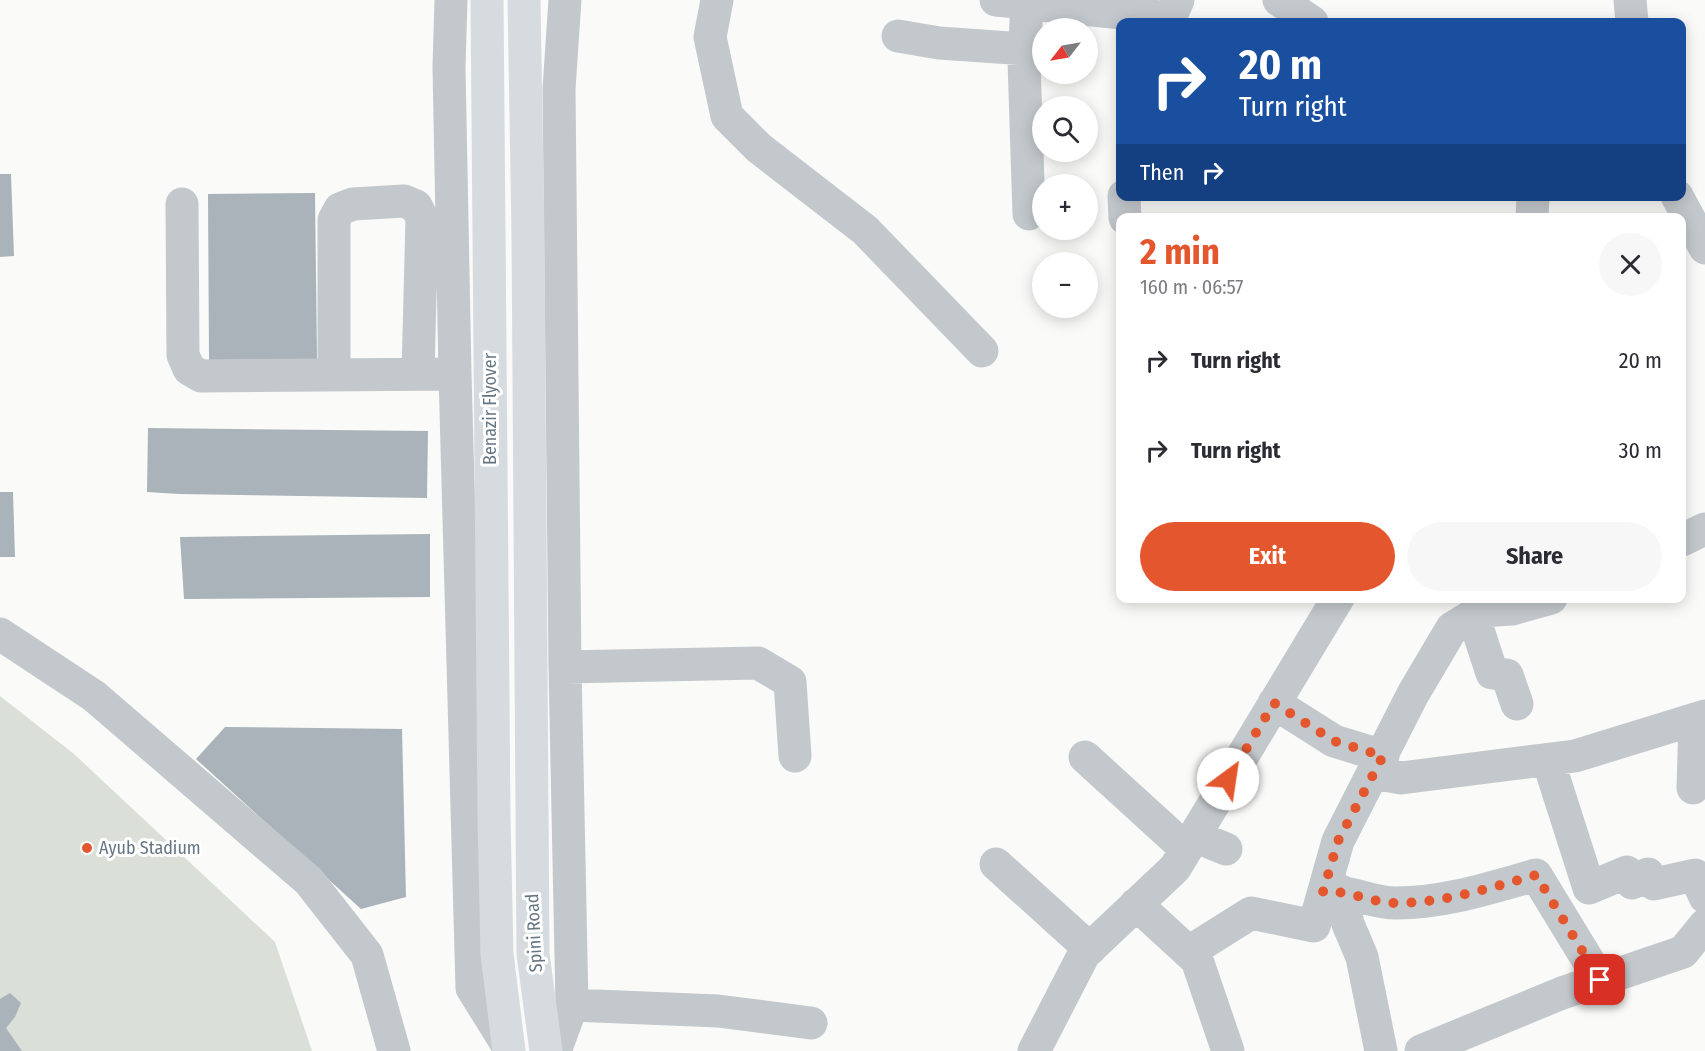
<!DOCTYPE html>
<meta charset="utf-8">
<style>
body{margin:0;font-family:"Fira Sans Condensed",sans-serif;background:#f7f7f7;color:#2b2b33;height:100vh;display:flex;flex-direction:column;font-size:22px;white-space:nowrap}
*{box-sizing:border-box;margin:0}
p{font-size:20px;color:#7c7c81}
.icon{flex:none;width:33px;height:33px;fill:none;stroke:currentColor;stroke-width:2;stroke-linecap:round;stroke-linejoin:round}
.map{position:relative;flex:1;overflow:hidden}
.side{position:absolute;left:1116px;top:213px;width:570px;height:390px;display:flex;flex-direction:column;background:#fff;border-radius:12px;box-shadow:0 3px 15px #0003}
.side>*{flex:none}
.banner{position:absolute;left:1116px;top:18px;width:570px;height:183px;border-radius:12px;box-shadow:0 3px 15px #0003;background:#1a4fa0;color:#fff;overflow:hidden}
.needle{width:39px;rotate:239deg}
.controls{position:absolute;left:1032px;top:18px;display:grid;gap:12px}
.controls a{display:grid;place-items:center;width:66px;height:66px;border-radius:50%;background:#fff;box-shadow:0 3px 15px #0003;font-size:30px}
.pin{position:absolute;display:grid;place-items:center;width:51px;height:51px;color:#fff;margin:-26px;border-radius:12px;box-shadow:0 3px 9px #0006}
.me{position:absolute;width:66px;margin:-33px;rotate:31deg;stroke-linejoin:round;filter:drop-shadow(0 0 4px #0008)}
.turn{display:flex;align-items:center;gap:21px;height:126px;padding:0 24px;font-size:27px}
.turn .icon{width:78px;height:78px;stroke-width:2.5}
.turn b{display:block;font-size:42px;line-height:51px}
.then{display:flex;align-items:center;height:57px;padding:0 24px;background:#0003;gap:12px;font-size:22px}
.round{display:grid;place-items:center;flex:none;width:63px;height:63px;border-radius:32px;background:#f7f7f7}
.overview{display:flex;align-items:center;justify-content:space-between;height:102px;padding:0 24px}
h1{font-size:36px;font-weight:700;line-height:45px;color:#e4572e}
.primary-button{display:flex;gap:12px;margin-top:auto;padding:12px 24px}
.primary-button a{flex:1;height:69px;border-radius:36px;background:#e4572e;color:#fff;font-size:24px;font-weight:700;line-height:69px;text-align:center}
.primary-button a+a{background:#f7f7f7;color:#2b2b33}
ul{padding:0;list-style:none}
li{display:flex;align-items:center;gap:18px;height:90px;padding:0 24px}
li div{flex:1}
li b{display:block;font-size:22px}
li em{font-style:normal}
.map>svg:first-child{display:block}
.green{fill:#dadfd7}
.building{fill:#aab3b9}
.lines{fill:none;stroke-linecap:round;stroke-linejoin:round}
.minor{stroke:#c3c8cc;stroke-width:33}
.major{stroke:#d6dbdf;stroke-width:33}
.route{stroke:#e4572e;stroke-width:10;stroke-dasharray:0 18}
.poi-dot{fill:#e4572e;stroke:#fff;stroke-width:2}
.labels{text-anchor:middle;stroke-width:6;stroke-linejoin:round;paint-order:stroke}
.street-label{font-size:18px;fill:#657683;stroke:#fff}
.poi-label{font-size:18px;fill:#657683;stroke:#fff;text-anchor:start}
</style>
<div class="map">
<svg width="1705" height="1051" viewBox="0 0 1705 1051">
<rect width="100%" height="100%" fill="#fafaf8"/>
<!-- green -->
<path class="green" d="M0,696L74,754L275,942L312,1051H0Z"/>
<!-- building -->
<path class="building" d="M0,174H11L14,256L0,257Z
M315,193L317,359L209,360L208,194Z
M148,428L428,431L427,498L179,494L147,492Z
M0,492H13L15,557H0Z
M430,534V597L184,599L180,537Z
M225,727L402,729L406,897L361,909L196,759Z
M10,993L21,1003L15,1017L6,1028L22,1051H0V999Z"/>
<g class="lines">
<!-- minor -->
<path class="minor" d="M451,0L449,67L455,374L472,988L508,1046
M717,0L710,37L727,116L759,148L865,230L982,351
M996,0L1170,18L1178,0
M1279,0L1312,22
M1630,0L1632,22
M1027,3L1024,61L1029,214
M898,36L939,43L1025,49
M1124,196L1125,218
M1677,196L1705,248
M182,204L183,355L189,369L201,376L455,374
M1532,218L1533,196
M334,375V220L340,209L353,204L404,201L416,206L422,218L418,374
M1682,540L1705,529
M1473,615L1492,673L1507,675L1517,704
M0,634L94,696L309,881L367,955L394,1051
M565,667L758,663L790,682L795,756
M1274,703L1334,741L1383,756
M1085,757L1186,849
M1548,760L1589,888L1627,872L1632,883L1648,874L1654,884L1695,875L1705,897
M1374,773L1401,778L1575,756L1705,716
M1693,788L1695,719
M1194,836L1226,849
M996,864L1090,949
M1341,891L1348,924L1362,957L1381,1051
M1324,892C1351,890 1371,903 1396,903C1444,903 1490,888 1536,875L1600,980
M1136,904L1197,960L1228,1051
M1189,952L1251,913L1314,926L1338,841L1413,694L1452,628L1480,611L1512,609L1551,598
M572,1005L718,1011L811,1023
M555,1051L572,1005L565,667L559,89L565,0
M1034,1051L1084,954L1175,868L1338,598
M1421,1051L1562,993L1683,952L1705,925"/>
<!-- major -->
<path class="major" d="M487,0L494,818L497,954L509,1051
M524,0L528,235L533,954L546,1051"/>
</g>
<g class="lines">
<!-- route -->
<path class="route" d="M1228,779L1274,703L1334,741L1383,756L1338,841L1323,892C1351,890 1371,903 1396,903C1444,903 1490,888 1536,875L1600,980"/>
</g>
<!-- markers -->
<circle class="poi-dot" cx="87" cy="848" r="6"/>
<g class="labels">
<!-- street labels -->
<g class="street-label">
<text transform="translate(490 409) rotate(-90)" y="6">Benazir Flyover</text>
<text transform="translate(534 933) rotate(-93)" y="6">Spini Road</text>
</g>
<!-- poi labels -->
<g class="poi-label">
<text x="99" y="854">Ayub Stadium</text>
</g>
</g>
</svg>
<div class="controls">
<a><svg class="needle" viewBox="-14 -14 28 28"><path d="M0-13l5 13h-10z" fill="#e53935"/><path d="M0 13l5-13h-10z" fill="#7c7c81"/></svg></a>
<a><svg class="icon" aria-label="search" viewBox="0 0 24 24"><circle cx="10" cy="10" r="6"/><path d="M15 15l6 6"/></svg></a>
<a>+</a>
<a>−</a>
</div>
<div class="pin" style="left:1600px;top:980px;background:#d93025"><svg class="icon" aria-label="arrive" viewBox="0 0 24 24"><path d="M6 21V4h12l-3 4 3 4H6"/></svg></div>
<svg class="me" style="left:1228px;top:779px" viewBox="-20 -20 40 40"><circle r="19" fill="#fff"/><path d="M0-13L10 11 0 6-10 11z" fill="#e4572e"/></svg>
<div class="banner">
<div class="turn"><svg class="icon" aria-label="right" viewBox="0 0 24 24"><path d="M7 20v-9h11M14 6l5 5-5 5"/></svg><div><b>20 m</b>Turn right</div></div>
<div class="then">Then<svg class="icon" aria-label="right" viewBox="0 0 24 24"><path d="M7 20v-9h11M14 6l5 5-5 5"/></svg></div>
</div>
<section class="side">
<div class="overview"><div><h1>2 min</h1><p>160 m · 06:57</p></div><a class="round"><svg class="icon" aria-label="close" viewBox="0 0 24 24"><path d="M6 6l12 12M18 6L6 18"/></svg></a></div>
<ul>
<li><svg class="icon" aria-label="right" viewBox="0 0 24 24"><path d="M7 20v-9h11M14 6l5 5-5 5"/></svg><div><b>Turn right</b></div><em>20 m</em></li>
<li><svg class="icon" aria-label="right" viewBox="0 0 24 24"><path d="M7 20v-9h11M14 6l5 5-5 5"/></svg><div><b>Turn right</b></div><em>30 m</em></li>
</ul>
<div class="primary-button"><a>Exit</a><a>Share</a></div>
</section>
</div>
